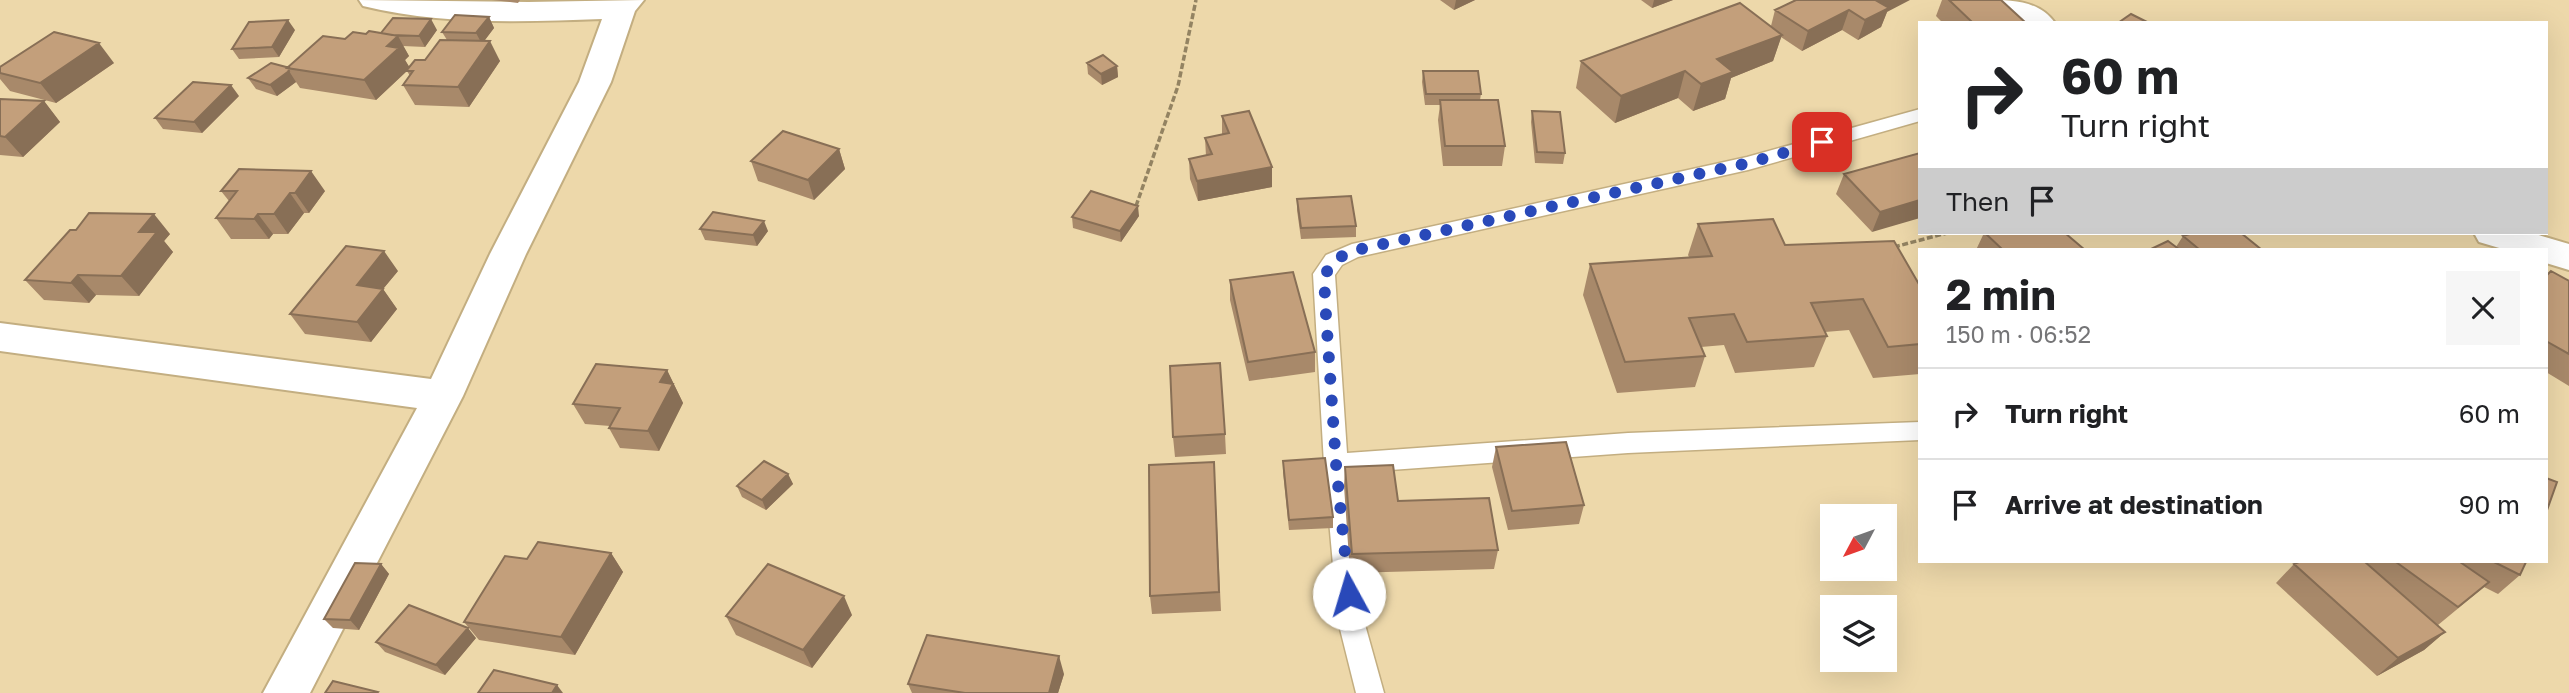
<!DOCTYPE html>
<meta charset="utf-8">
<style>
body{margin:0;font-family:"Golos Text",sans-serif;background:#f6f6f6;color:#202124;height:100vh;display:flex;flex-direction:column;font-size:26px;white-space:nowrap}
*{box-sizing:border-box;margin:0}
p{font-size:23px;color:#757577}
.icon{flex:none;width:38px;height:38px;fill:none;stroke:currentColor;stroke-width:2;stroke-linecap:round;stroke-linejoin:round}
.map{position:relative;flex:1;overflow:hidden}
.panel{position:absolute;left:1918px;top:248px;width:630px;height:315px;display:flex;flex-direction:column;background:#fff;border-radius:0px;box-shadow:0 7px 28px #0002}
.panel>*{flex:none}
.top-card{position:absolute;left:1918px;top:21px;width:630px;height:214px;border-radius:0px;box-shadow:0 7px 28px #0002;background:#fff;color:#202124;overflow:hidden}
.needle{width:46px;rotate:229deg}
.fabs{position:absolute;left:1820px;top:504px;display:grid;gap:14px}
.fabs a{display:grid;place-items:center;width:77px;height:77px;border-radius:0px;background:#fff;box-shadow:0 7px 28px #0002;font-size:35px}
.pin{position:absolute;display:grid;place-items:center;width:60px;height:60px;color:#fff;margin:-30px;border-radius:14px;box-shadow:0 4px 10px #0006}
.me{position:absolute;width:77px;margin:-38px;rotate:354deg;stroke-linejoin:round;filter:drop-shadow(0 0 5px #0008)}
.turn{display:flex;align-items:center;gap:24px;height:147px;padding:0 28px;font-size:32px}
.turn .icon{width:91px;height:91px;stroke-width:2.5}
.turn b{display:block;font-size:49px;line-height:60px}
.then{display:flex;align-items:center;height:66px;padding:0 28px;background:#0003;gap:14px;font-size:26px}
.round{display:grid;place-items:center;flex:none;width:74px;height:74px;border-radius:0px;background:#f6f6f6}
.headline{display:flex;align-items:center;justify-content:space-between;height:119px;padding:0 28px}
h1{font-size:42px;font-weight:700;line-height:52px}
ul{padding:0;list-style:none}
li{display:flex;align-items:center;gap:21px;height:91px;padding:0 28px;border-top:2px solid #e0e0e0}
li div{flex:1}
li b{display:block;font-size:26px}
li em{font-style:normal}
.map>svg:first-child{display:block}
.lines{fill:none;stroke-linecap:round;stroke-linejoin:round}
.service-casing{stroke:#c3ae81;stroke-width:3}
.minor-casing{stroke:#c3ae81;stroke-width:4}
.path{stroke:#938362;stroke-width:3.5;stroke-dasharray:6 2.5;stroke-linecap:butt}
.service{fill:#fff;fill-rule:evenodd}
.minor{fill:#fff;fill-rule:evenodd}
.wall{fill:#a8896a}
.shaded-wall{fill:#886f56}
.building{fill:#c39f7b;stroke:#886f56;stroke-width:2}
.route{stroke:#2949b9;stroke-width:12;stroke-dasharray:0 21.6}
</style>
<div class="map">
<svg width="2569" height="693" viewBox="0 0 2569 693">
<rect width="100%" height="100%" fill="#edd8aa"/>
<g class="lines">
<!-- service casing -->
<g class="service-casing">
<path id="service" d="M1920,109V121L1748,170L1358,257L1342,265L1335,275L1347,453L1628,433L1920,422V440L1628,453L1349,473L1364,621L1384,693H1356L1338,621L1324,464L1313,274L1326,255L1352,244L1747,157Z"/>
</g>
<!-- minor casing -->
<g class="minor-casing">
<path id="minor" d="M359,0L528,2L644,0L635,11L611,82L526,254L463,396L310,693H263L417,408L0,351V323L431,379L490,254L579,82L602,19C524,22 440,25 363,6Z
M1986,0C2011,0 2039,0 2055,23C2030,23 2002,24 1986,0Z
M2474,233H2532L2569,244V270L2546,263V250H2506L2479,242Z"/>
</g>
<!-- path -->
<path class="path" d="M1136,206L1178,86L1196,0
M1894,247L1947,233"/>
<!-- service -->
<use href="#service" class="service"/>
<!-- minor -->
<use href="#minor" class="minor"/>
</g>
<!-- wall -->
<path class="wall" d="M492,0H520L518,3Z
M1440,0H1475L1454,10Z
M1641,0H1673L1652,8Z
M1796,0L1887,12L1881,27L1858,40L1842,30L1802,51L1781,37L1773,61L1731,78L1725,99L1693,111L1678,98L1615,123L1576,88L1581,61L1771,26L1775,10Z
M1942,0H2001L2026,23H1943L1936,16Z
M489,17L494,28L484,41L500,61L469,107L415,105L403,85L410,76L407,71L376,100L300,88L296,82L277,96L256,89L248,78L287,67L345,39L366,34L437,30L425,47L403,46L409,56L405,60L409,67L425,60L447,40L442,32Z
M295,30L279,57L239,59L232,49Z
M114,63L56,103L10,91L0,79V67Z
M1087,63L1117,66L1118,77L1102,85L1088,74Z
M1423,71L1481,94L1480,100L1505,146L1502,166H1443L1438,120L1440,105H1425L1422,82Z
M239,96L202,133L163,129L155,118Z
M0,99L44,101L60,122L23,157L0,155Z
M1532,111L1565,153L1563,164L1535,163L1531,122Z
M1222,116L1272,167V187L1198,201L1190,179L1189,159L1206,156L1205,138L1222,135Z
M839,149L845,169L814,200L758,181L751,161Z
M1920,153L1872,232L1836,194L1844,174Z
M221,191H325L309,213H304L288,234H273L269,239H231L216,218L229,201Z
M1297,199L1356,226V237L1301,239L1297,210Z
M1139,216L1121,242L1073,228L1072,217Z
M1698,224L1785,245L1920,286V374L1873,378L1849,330L1825,332L1827,336L1814,367L1735,373L1724,345L1701,347L1705,356L1695,387L1617,393L1583,295L1590,264L1689,257L1688,255Z
M700,229L768,231L757,246L705,240Z
M76,230L170,234L164,241L173,252L139,296L96,295L89,303L44,300L25,280Z
M1984,233L2085,250H1976Z
M2183,236L2262,250H2149L2176,247Z
M398,271L383,289L397,309L371,342L305,334L290,314Z
M2546,276L2569,281V386L2546,372Z
M1230,280L1315,352V372L1249,381L1230,300Z
M667,370L683,403L659,451L620,448L609,428L610,426L585,424L573,404Z
M1225,434L1226,454L1175,457L1173,437Z
M1496,447L1584,505L1579,524L1508,530L1492,467Z
M1283,461L1333,517V528L1289,530L1283,472Z
M1214,462L1221,611L1152,614L1150,596Z
M1345,467L1398,501L1498,550L1494,569L1350,573L1344,486Z
M788,474L793,484L766,510L742,497L737,486Z
M611,553L623,572L575,655L479,640L464,622L527,559Z
M2299,562H2526L2520,575L2498,594L2484,587L2438,625L2445,632L2424,650L2377,676L2276,583L2294,564Z
M381,564L389,574L359,630L333,628L324,619Z
M852,615L812,668L736,635L726,616Z
M476,638L445,675L385,652L376,642Z
M1064,674L1058,693H912L908,684Z"/>
<!-- shaded-wall -->
<path class="shaded-wall" d="M1456,0H1475L1454,10Z
M1654,0H1673L1652,8Z
M1880,0H1910L1887,12L1881,27L1858,40L1865,20L1877,1Z
M1849,10L1842,30L1802,51L1808,31Z
M489,17L494,28L482,44L476,33Z
M431,19L437,30L425,47L419,36Z
M288,20L295,30L279,57L272,47Z
M1782,35L1773,61L1731,78L1725,99L1693,111L1701,84L1717,59Z
M398,36L409,56L405,60L410,68L376,100L364,80L387,46Z
M490,41L500,61L469,107L458,87Z
M99,43L114,63L56,103L40,83Z
M1117,66L1118,77L1102,85L1101,74Z
M289,71L296,82L277,96L270,85Z
M1685,71L1678,98L1615,123L1621,96Z
M231,85L239,96L202,133L194,122Z
M44,101L60,122L23,157L5,137Z
M839,149L845,169L814,200L808,180Z
M1272,167V187L1198,201L1197,181Z
M311,171L325,191L309,213L295,193Z
M290,193L304,213L288,234L274,214Z
M1920,200V218L1872,232L1880,212Z
M1138,206L1139,216L1121,242L1120,231Z
M154,214L170,234L164,241L173,252L139,296L121,276L139,232Z
M258,214L273,234L269,239L254,219Z
M764,221L768,231L757,246L753,235Z
M384,251L398,271L383,289L397,309L371,342L357,322V285Z
M78,275L96,295L89,303L71,283Z
M667,370L683,403L659,451L648,431L660,382Z
M788,474L793,484L766,510L762,500Z
M611,553L623,572L575,655L561,637Z
M381,564L389,574L359,630L350,620Z
M844,596L852,615L812,668L803,650Z
M468,628L476,638L445,675L436,665Z
M2445,632L2424,650L2377,676L2398,658Z
M1059,656L1064,674L1058,693H1049Z
M557,685L563,693H552Z"/>
<!-- building -->
<path class="building" d="M1796,0H1880L1877,1L1889,8L1865,20L1849,10L1808,31L1775,10Z
M1949,0H2001L2026,23H1973Z
M1740,3L1782,35L1717,59L1733,72L1701,84L1685,71L1621,96L1581,61Z
M2131,14L2149,23H2118Z
M455,15L489,17L476,33L442,32Z
M393,18L431,19L419,36L392,35L381,33Z
M288,20L272,47L232,49L249,22Z
M369,31L398,36L387,46L399,48L364,80L287,68L323,36L345,39L353,32L366,34Z
M54,32L99,43L40,83L0,73V67Z
M440,40L490,41L458,87L403,85L413,71H406L415,60H425Z
M1103,55L1117,66L1101,74L1087,63Z
M271,63L290,68H287L289,71L270,85L248,78Z
M1423,71H1478L1481,94H1426Z
M193,82L231,85L194,122L155,118Z
M0,99L44,101L5,137L0,136Z
M1440,100H1498L1505,146H1445Z
M1249,111L1272,167L1197,181L1189,159L1212,154L1205,138L1229,133L1222,116Z
M1532,111L1560,112L1565,153L1537,152Z
M783,131L839,149L808,180L751,161Z
M1920,153V200L1880,212L1844,174Z
M239,169L311,171L295,193H290L274,214H258L254,219L216,218L237,191H221Z
M1091,191L1138,206L1120,231L1072,217Z
M1351,196L1356,226L1301,228L1297,199Z
M713,212L764,221L753,235L700,229Z
M89,213L154,214L139,232H157L121,276L78,275L71,283L25,280L70,230H76Z
M1773,219L1785,245L1894,241L1920,286V344L1888,347L1863,299L1811,303L1827,336L1747,342L1734,314L1689,318L1705,356L1625,362L1590,264L1712,256L1698,224Z
M1985,233H2065L2085,250H2003Z
M2193,233H2241L2262,250H2200L2183,236Z
M2168,241L2180,250H2149Z
M346,246L384,251L357,285L383,289L357,322L290,314Z
M2551,271L2569,281V354L2546,341V276Z
M1293,272L1315,352L1248,362L1230,280Z
M1220,363L1225,434L1173,437L1170,366Z
M596,364L667,370L660,382L673,384L648,431L609,428L620,408L573,404Z
M1566,442L1584,505L1512,511L1496,447Z
M1325,458L1333,517L1289,520L1283,461Z
M764,461L788,474L762,500L737,486Z
M1214,462L1219,592L1150,596L1149,465Z
M1393,465L1398,501L1489,498L1498,550L1352,554L1345,467Z
M2546,478L2557,482L2546,513Z
M538,542L611,553L561,637L464,622L505,556L527,559Z
M2299,562H2365L2445,632L2398,658L2294,564Z
M2396,562H2460L2489,582L2458,607Z
M2494,562H2526L2520,575Z
M355,563L381,564L350,620L324,619Z
M768,564L844,596L803,650L726,616Z
M409,605L468,628L436,665L376,642Z
M927,635L1059,656L1049,693H965L908,684Z
M494,670L557,685L552,693H478Z
M333,681L378,692L377,693H325Z"/>
<g class="lines">
<!-- route -->
<path class="route" d="M1349,594L1336,464L1325,300C1324,270 1325,264 1352,251L1748,163L1822,142"/>
</g>
</svg>
<div class="fabs">
<a><svg class="needle" viewBox="-14 -14 28 28"><path d="M0-13l5 13h-10z" fill="#e53935"/><path d="M0 13l5-13h-10z" fill="#757577"/></svg></a>
<a><svg class="icon" aria-label="layers" viewBox="0 0 24 24"><path d="M12 4l9 5-9 5-9-5zM3 14l9 5 9-5"/></svg></a>
</div>
<div class="pin" style="left:1822px;top:142px;background:#d93025"><svg class="icon" aria-label="arrive" viewBox="0 0 24 24"><path d="M6 21V4h12l-3 4 3 4H6"/></svg></div>
<svg class="me" style="left:1349px;top:594px" viewBox="-20 -20 40 40"><circle r="19" fill="#fff"/><path d="M0-13L10 11 0 6-10 11z" fill="#2949b9"/></svg>
<div class="top-card">
<div class="turn"><svg class="icon" aria-label="right" viewBox="0 0 24 24"><path d="M7 20v-9h11M14 6l5 5-5 5"/></svg><div><b>60 m</b>Turn right</div></div>
<div class="then">Then<svg class="icon" aria-label="arrive" viewBox="0 0 24 24"><path d="M6 21V4h12l-3 4 3 4H6"/></svg></div>
</div>
<section class="panel">
<div class="headline"><div><h1>2 min</h1><p>150 m · 06:52</p></div><a class="round"><svg class="icon" aria-label="close" viewBox="0 0 24 24"><path d="M6 6l12 12M18 6L6 18"/></svg></a></div>
<ul>
<li><svg class="icon" aria-label="right" viewBox="0 0 24 24"><path d="M7 20v-9h11M14 6l5 5-5 5"/></svg><div><b>Turn right</b></div><em>60 m</em></li>
<li><svg class="icon" aria-label="arrive" viewBox="0 0 24 24"><path d="M6 21V4h12l-3 4 3 4H6"/></svg><div><b>Arrive at destination</b></div><em>90 m</em></li>
</ul>
</section>
</div>
